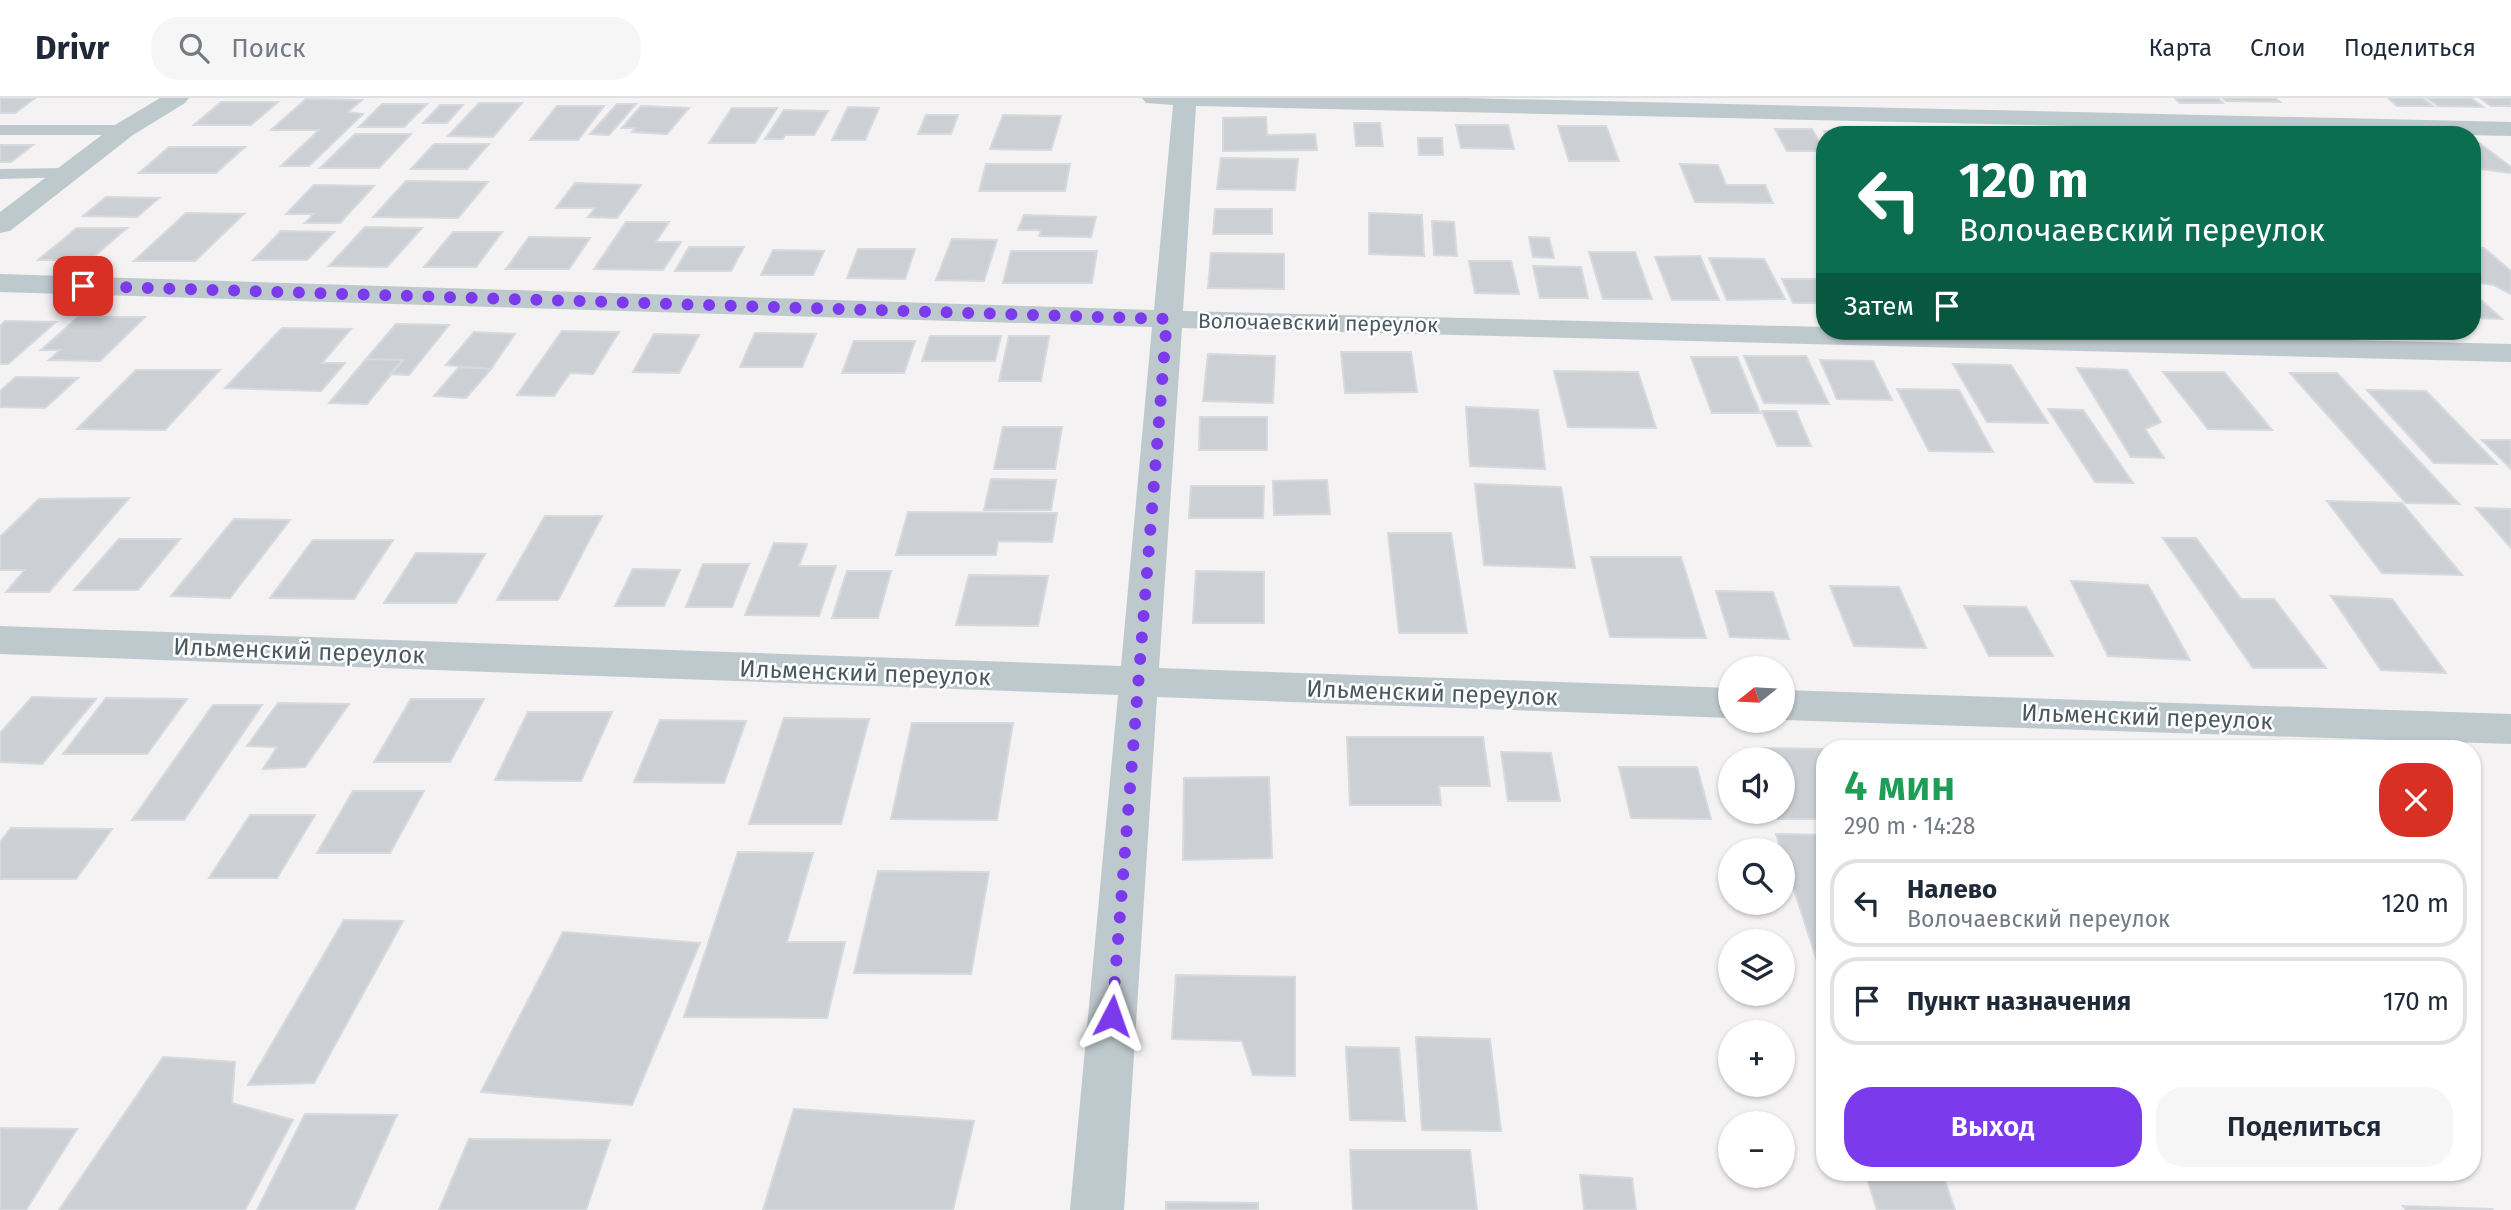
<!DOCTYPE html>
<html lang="ru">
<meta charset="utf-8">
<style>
body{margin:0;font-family:"Fira Sans",sans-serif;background:#f6f6f7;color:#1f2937;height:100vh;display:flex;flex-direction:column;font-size:26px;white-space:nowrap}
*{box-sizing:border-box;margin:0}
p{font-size:23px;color:#747a83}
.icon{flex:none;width:38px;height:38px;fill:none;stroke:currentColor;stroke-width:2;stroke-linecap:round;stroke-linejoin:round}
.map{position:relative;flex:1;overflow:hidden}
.side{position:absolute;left:1816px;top:642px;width:665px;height:441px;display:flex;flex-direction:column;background:#fff;border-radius:28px;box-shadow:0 2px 5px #0004}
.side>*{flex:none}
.hud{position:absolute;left:1816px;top:28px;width:665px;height:214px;border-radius:28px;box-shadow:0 2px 5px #0004;background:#0b6e4f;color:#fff;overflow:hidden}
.needle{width:46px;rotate:252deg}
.tools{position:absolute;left:1718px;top:558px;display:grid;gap:14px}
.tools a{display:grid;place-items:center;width:77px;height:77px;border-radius:50%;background:#fff;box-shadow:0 2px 5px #0004;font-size:35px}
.pin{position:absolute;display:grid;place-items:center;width:60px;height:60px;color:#fff;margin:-30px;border-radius:14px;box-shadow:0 4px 10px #0006}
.me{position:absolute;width:77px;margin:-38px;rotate:4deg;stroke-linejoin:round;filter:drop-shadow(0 0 5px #0008)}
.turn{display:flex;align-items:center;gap:24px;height:147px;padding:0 28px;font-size:32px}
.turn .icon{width:91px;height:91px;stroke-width:2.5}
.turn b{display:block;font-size:49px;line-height:60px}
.then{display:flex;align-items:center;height:66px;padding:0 28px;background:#0003;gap:14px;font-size:26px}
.round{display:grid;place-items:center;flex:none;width:74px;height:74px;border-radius:28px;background:#f6f6f7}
.summary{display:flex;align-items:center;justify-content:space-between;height:119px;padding:0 28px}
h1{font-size:42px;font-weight:600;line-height:52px;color:#1e9e55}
.primary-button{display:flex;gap:14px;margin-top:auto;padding:14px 28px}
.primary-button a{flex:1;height:80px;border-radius:28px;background:#7c3aed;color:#fff;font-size:28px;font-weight:600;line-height:80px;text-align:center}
.primary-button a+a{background:#f6f6f7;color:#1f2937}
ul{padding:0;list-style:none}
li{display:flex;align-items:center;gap:21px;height:88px;margin:0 14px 10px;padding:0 14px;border:4px solid #e0e1e3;border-radius:28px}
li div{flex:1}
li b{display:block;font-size:26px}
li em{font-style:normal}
header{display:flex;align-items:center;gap:42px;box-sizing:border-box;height:98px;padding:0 35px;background:#fff;border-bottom:2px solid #e0e1e3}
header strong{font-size:33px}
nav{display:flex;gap:38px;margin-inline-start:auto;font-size:24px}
.search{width:490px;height:63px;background:#f6f6f7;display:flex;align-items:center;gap:18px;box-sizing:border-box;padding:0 24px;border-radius:28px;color:#747a83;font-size:26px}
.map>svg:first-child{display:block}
.building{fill:#ccd0d4;stroke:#d6d9dd;stroke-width:2}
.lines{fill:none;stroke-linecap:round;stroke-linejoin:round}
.service{fill:#bec9cd;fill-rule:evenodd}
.minor{fill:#bec9cd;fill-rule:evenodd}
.route{stroke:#7c3aed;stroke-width:12;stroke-dasharray:0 21.6}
.labels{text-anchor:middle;stroke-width:5;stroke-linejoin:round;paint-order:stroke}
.far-street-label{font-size:21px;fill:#4a595f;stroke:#fff}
.street-label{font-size:24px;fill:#4a595f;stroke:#fff}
</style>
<header>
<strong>Drivr</strong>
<div class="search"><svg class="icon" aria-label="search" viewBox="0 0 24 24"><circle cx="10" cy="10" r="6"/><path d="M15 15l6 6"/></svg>Поиск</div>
<nav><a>Карта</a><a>Слои</a><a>Поделиться</a></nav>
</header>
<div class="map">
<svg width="2511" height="1112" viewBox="0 0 2511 1112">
<rect width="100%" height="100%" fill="#f4f2f2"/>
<!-- building -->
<path class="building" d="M0,0H35L15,15H0Z
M2175,0H2218L2223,5H2180Z
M2223,0H2275L2280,4L2226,3Z
M2388,0H2422L2433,8H2397Z
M2427,0H2471L2483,9L2438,8Z
M2480,0H2511V8H2491Z
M306,1L362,2L348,14L363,16L309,68H281L319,32H271Z
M221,4H278L251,27H194Z
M479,5H522L493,39L448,38Z
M382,6H427L404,29H359Z
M617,6H636L609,37L590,36Z
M440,7H463L447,25H423Z
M557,8H604L578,42H530Z
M641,8L689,10L667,36L632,34L635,30H622Z
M848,9L879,10L865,42H832Z
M732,10H777L755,45H709Z
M784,12L828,13L814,37H785L783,41H765Z
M926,17H958L951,36H918Z
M1003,17L1061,18L1051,52L990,51Z
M1266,19L1267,37L1315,36L1317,52L1223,53V20Z
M1354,25H1380L1383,48H1356Z
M1456,27H1508L1514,51L1461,50Z
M1558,28H1606L1619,63H1569Z
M1775,31H1812L1825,53H1787Z
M1824,33H1864L1867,37H1826Z
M355,36H411L379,70H320Z
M1418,40H1442L1443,57H1419Z
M2473,45H2479L2511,69V75L2473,70Z
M434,46H489L467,71H411Z
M0,47H33L11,64H0Z
M169,49H245L216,75H139Z
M1221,60L1298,61L1295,92L1217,91Z
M986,66H1070L1065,93H979Z
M1680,66L1718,67L1726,87H1765L1773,105L1695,104Z
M406,83L488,84L458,120L373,119Z
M575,85L641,87L617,120L588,119L595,110H556Z
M314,87L374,88L340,125H305L314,116H286Z
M106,99L159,100L137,119L83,118Z
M1215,111H1272V136H1213Z
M186,115L244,116L195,163H134Z
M1369,115L1422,117L1424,158L1369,156Z
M1024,117L1096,119L1091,139L1039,138L1041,132H1018Z
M1432,123L1454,124L1457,158L1434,157Z
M626,124H669L656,144H681L663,172L594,171Z
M365,129L422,130L387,169L329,168Z
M77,130H127L90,162H38Z
M281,133L334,134L307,162H253Z
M453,134H502L476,169H424Z
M529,139L590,140L569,171H506Z
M1529,139L1549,140L1554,160L1533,159Z
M952,141L997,142L984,183L936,182Z
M689,149H744L731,173H675Z
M2473,150H2484L2511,173V196L2494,187L2473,184Z
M858,151H915L905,181L847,180Z
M773,152L824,153L813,177H761Z
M1011,153H1097L1092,185H1003Z
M1589,154H1635L1652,201H1603Z
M1211,155L1284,156V191L1208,190Z
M1700,158L1719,202H1672L1655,159Z
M1709,160L1764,161L1785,201L1727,202Z
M1469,163H1511L1519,196L1475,195Z
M1533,168L1581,169L1588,200H1540Z
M1782,181H1825V205H1793Z
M2473,195L2502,221L2473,220Z
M78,219H145L100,263L49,262L60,252H41Z
M5,223L56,224L8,266H0V228Z
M396,226L449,227L409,277L390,276L403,262L366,261Z
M282,230L351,231L322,265H345L321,293L225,290Z
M562,233L619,234L593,276L570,275L554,298L517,297Z
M474,234L515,236L491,271L446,267Z
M755,235L816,236L802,269H740Z
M654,236L699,237L679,275L633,274Z
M930,238H1001L995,263H922Z
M1009,238H1049L1041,283H999Z
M854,243H915L904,275H842Z
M1341,254H1411L1417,294L1345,295Z
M1208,256L1275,258L1273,305L1203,303Z
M1744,258H1806L1829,306L1764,305Z
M1691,259H1737L1760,315H1712Z
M366,261L403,262L367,306L329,305Z
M1820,262L1873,263L1892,302L1837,301Z
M1953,266L2011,267L2048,325L1987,324Z
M459,269L491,271L466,300L434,298Z
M2077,270L2127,272L2161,324L2145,331L2164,360L2131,359Z
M136,272H220L165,332L77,331Z
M1554,273L1638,274L1656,330L1568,329Z
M2163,274H2224L2272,332L2208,331Z
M2290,275H2337L2459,406L2406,405Z
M16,279L78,280L45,310L0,309V293Z
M1897,291L1959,292L1993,354L1929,353Z
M2367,292L2426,293L2497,366L2434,365Z
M1466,309L1538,312L1545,371L1470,368Z
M2048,311L2083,312L2133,385L2095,384Z
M1762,313H1796L1811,348H1777Z
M1200,319H1267V352H1199Z
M1003,329H1062L1055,371H994Z
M2482,342H2511V371Z
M991,381L1056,382L1051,412H984Z
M1327,382L1330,416L1274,417L1273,383Z
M1475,386L1561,389L1575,470L1484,467Z
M1191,388H1264L1263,420H1189Z
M129,400L49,494H6L25,472H0V439L39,401Z
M2327,403L2402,405L2462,477L2382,475Z
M2476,410L2511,411V450Z
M908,414L1057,415L1052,444L998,443L996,457H896Z
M545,418H602L558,502H497Z
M234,421L290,422L230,500L171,498Z
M1388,435H1451L1467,535H1399Z
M2163,440H2196L2241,501H2274L2326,570H2253Z
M119,441H180L138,492H74Z
M313,442H393L354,501L270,500Z
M774,445L807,446L799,468H836L819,518L745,517Z
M416,455L485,456L456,505H384Z
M1591,459H1681L1706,540L1610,539Z
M703,466H749L732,509H686Z
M633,471L680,472L664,508H615Z
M847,473H891L878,520H832Z
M1196,473L1264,474V525H1193Z
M969,477L1048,478L1038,528L956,527Z
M2071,483L2148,487L2190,562L2108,558Z
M1830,488L1899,489L1926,550L1854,548Z
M1716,493L1773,494L1789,541L1730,539Z
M2331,498L2392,501L2446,575L2381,572Z
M1964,508L2026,509L2053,558H1989Z
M32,599L96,601L42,666L0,664V635Z
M106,600L187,601L147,656H63Z
M411,601H484L450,664H374Z
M278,605L349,606L305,669L263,671L277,649L247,648Z
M213,607H262L184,722H132Z
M528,614H612L581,683L495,682Z
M784,620L869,621L841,726H749Z
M660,622L746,623L724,685L634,684Z
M912,625H1013L997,722L891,721Z
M1347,639H1483L1490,688H1439L1441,707H1350Z
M1756,650L1825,651V721H1778L1776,714H1783V662H1759Z
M1501,654L1551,655L1560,703H1508Z
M1619,669H1697L1711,721L1631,720Z
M1269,679L1272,760L1183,762L1184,680Z
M353,693H424L390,755H317Z
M250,717H315L277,780H209Z
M11,730L112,731L76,781H0V744Z
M1776,736L1825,737V869H1819Z
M738,754L813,755L787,844H845L827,920L684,919Z
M878,773L989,774L971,876L854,875Z
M344,822L403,823L314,985L248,987Z
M563,834L700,845L632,1007L481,994Z
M1176,877L1295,879V978L1253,977L1242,943L1172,941Z
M1416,939L1490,941L1501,1033L1422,1032Z
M1346,949L1399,950L1405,1023L1350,1022Z
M163,959L235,964L232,1005L293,1022L245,1112H59Z
M794,1011L974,1023L953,1112H763Z
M305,1016L397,1017L354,1112H257Z
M0,1030L77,1031L26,1112H0Z
M469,1041L610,1042L586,1112H439Z
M1350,1052H1470L1477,1112H1353Z
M1865,1074H1942L1955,1112H1877Z
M1580,1077L1632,1080L1636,1112H1584Z
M1166,1104L1258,1105V1112H1166Z
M2403,1108L2492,1111L2493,1112H2406Z"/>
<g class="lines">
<!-- service -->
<path class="service" d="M0,27H124L132,32L124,37H0Z
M67,70L73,71L76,75L73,79L0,81V71Z"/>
<!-- minor -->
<path class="minor" d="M160,0H189L185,5L133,37L10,133L0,135V114L115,27Z
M1142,0H1465L2511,24V38L1196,8L1183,213L1825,229V233H1987L2511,246V264L1182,230L1159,570L1731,590V620L1157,599L1124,1112H1070L1118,597L0,556V528L1121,568L1152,229L0,194V176L1154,212L1173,7L1146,5Z
M1783,592L2511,616V646L1783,622Z"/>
</g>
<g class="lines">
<!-- route -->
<path class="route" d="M83,188L1167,221L1112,918"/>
</g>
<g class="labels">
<!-- far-street labels -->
<g class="far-street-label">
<text transform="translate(1318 225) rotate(1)" y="7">Волочаевский переулок</text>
</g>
<!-- street labels -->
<g class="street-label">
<text transform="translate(299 553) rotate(2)" y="8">Ильменский переулок</text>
<text transform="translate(865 575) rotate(2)" y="8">Ильменский переулок</text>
<text transform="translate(1432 595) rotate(2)" y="8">Ильменский переулок</text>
<text transform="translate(2147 619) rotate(2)" y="8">Ильменский переулок</text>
</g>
</g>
</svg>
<div class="tools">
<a><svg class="needle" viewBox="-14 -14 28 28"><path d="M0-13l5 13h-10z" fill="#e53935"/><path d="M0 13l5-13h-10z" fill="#747a83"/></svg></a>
<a><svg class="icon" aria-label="sound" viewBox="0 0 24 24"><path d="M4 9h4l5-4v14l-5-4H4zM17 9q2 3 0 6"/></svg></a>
<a><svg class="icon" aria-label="search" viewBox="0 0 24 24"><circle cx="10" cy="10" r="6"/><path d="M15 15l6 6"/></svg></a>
<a><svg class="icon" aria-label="layers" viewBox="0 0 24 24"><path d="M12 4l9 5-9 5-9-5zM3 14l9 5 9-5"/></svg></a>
<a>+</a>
<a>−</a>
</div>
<div class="pin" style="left:83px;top:188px;background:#d93025"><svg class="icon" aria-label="arrive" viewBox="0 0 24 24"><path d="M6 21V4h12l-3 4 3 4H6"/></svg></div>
<svg class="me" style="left:1112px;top:918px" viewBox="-20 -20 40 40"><path d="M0-17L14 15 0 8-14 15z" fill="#7c3aed" stroke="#fff" stroke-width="4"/></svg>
<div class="hud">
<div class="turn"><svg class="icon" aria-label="left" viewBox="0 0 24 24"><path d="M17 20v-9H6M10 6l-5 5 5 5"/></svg><div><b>120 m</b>Волочаевский переулок</div></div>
<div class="then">Затем<svg class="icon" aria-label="arrive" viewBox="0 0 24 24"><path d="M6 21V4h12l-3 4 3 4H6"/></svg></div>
</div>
<section class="side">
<div class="summary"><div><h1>4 мин</h1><p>290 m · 14:28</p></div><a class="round" style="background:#d93025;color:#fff"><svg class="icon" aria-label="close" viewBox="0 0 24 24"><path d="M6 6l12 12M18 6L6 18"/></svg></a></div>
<ul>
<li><svg class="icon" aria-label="left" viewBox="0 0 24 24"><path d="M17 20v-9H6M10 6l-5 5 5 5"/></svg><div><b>Налево</b><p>Волочаевский переулок</p></div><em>120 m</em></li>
<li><svg class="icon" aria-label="arrive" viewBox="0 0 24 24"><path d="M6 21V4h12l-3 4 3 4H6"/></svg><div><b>Пункт назначения</b></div><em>170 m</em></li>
</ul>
<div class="primary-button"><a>Выход</a><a>Поделиться</a></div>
</section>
</div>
